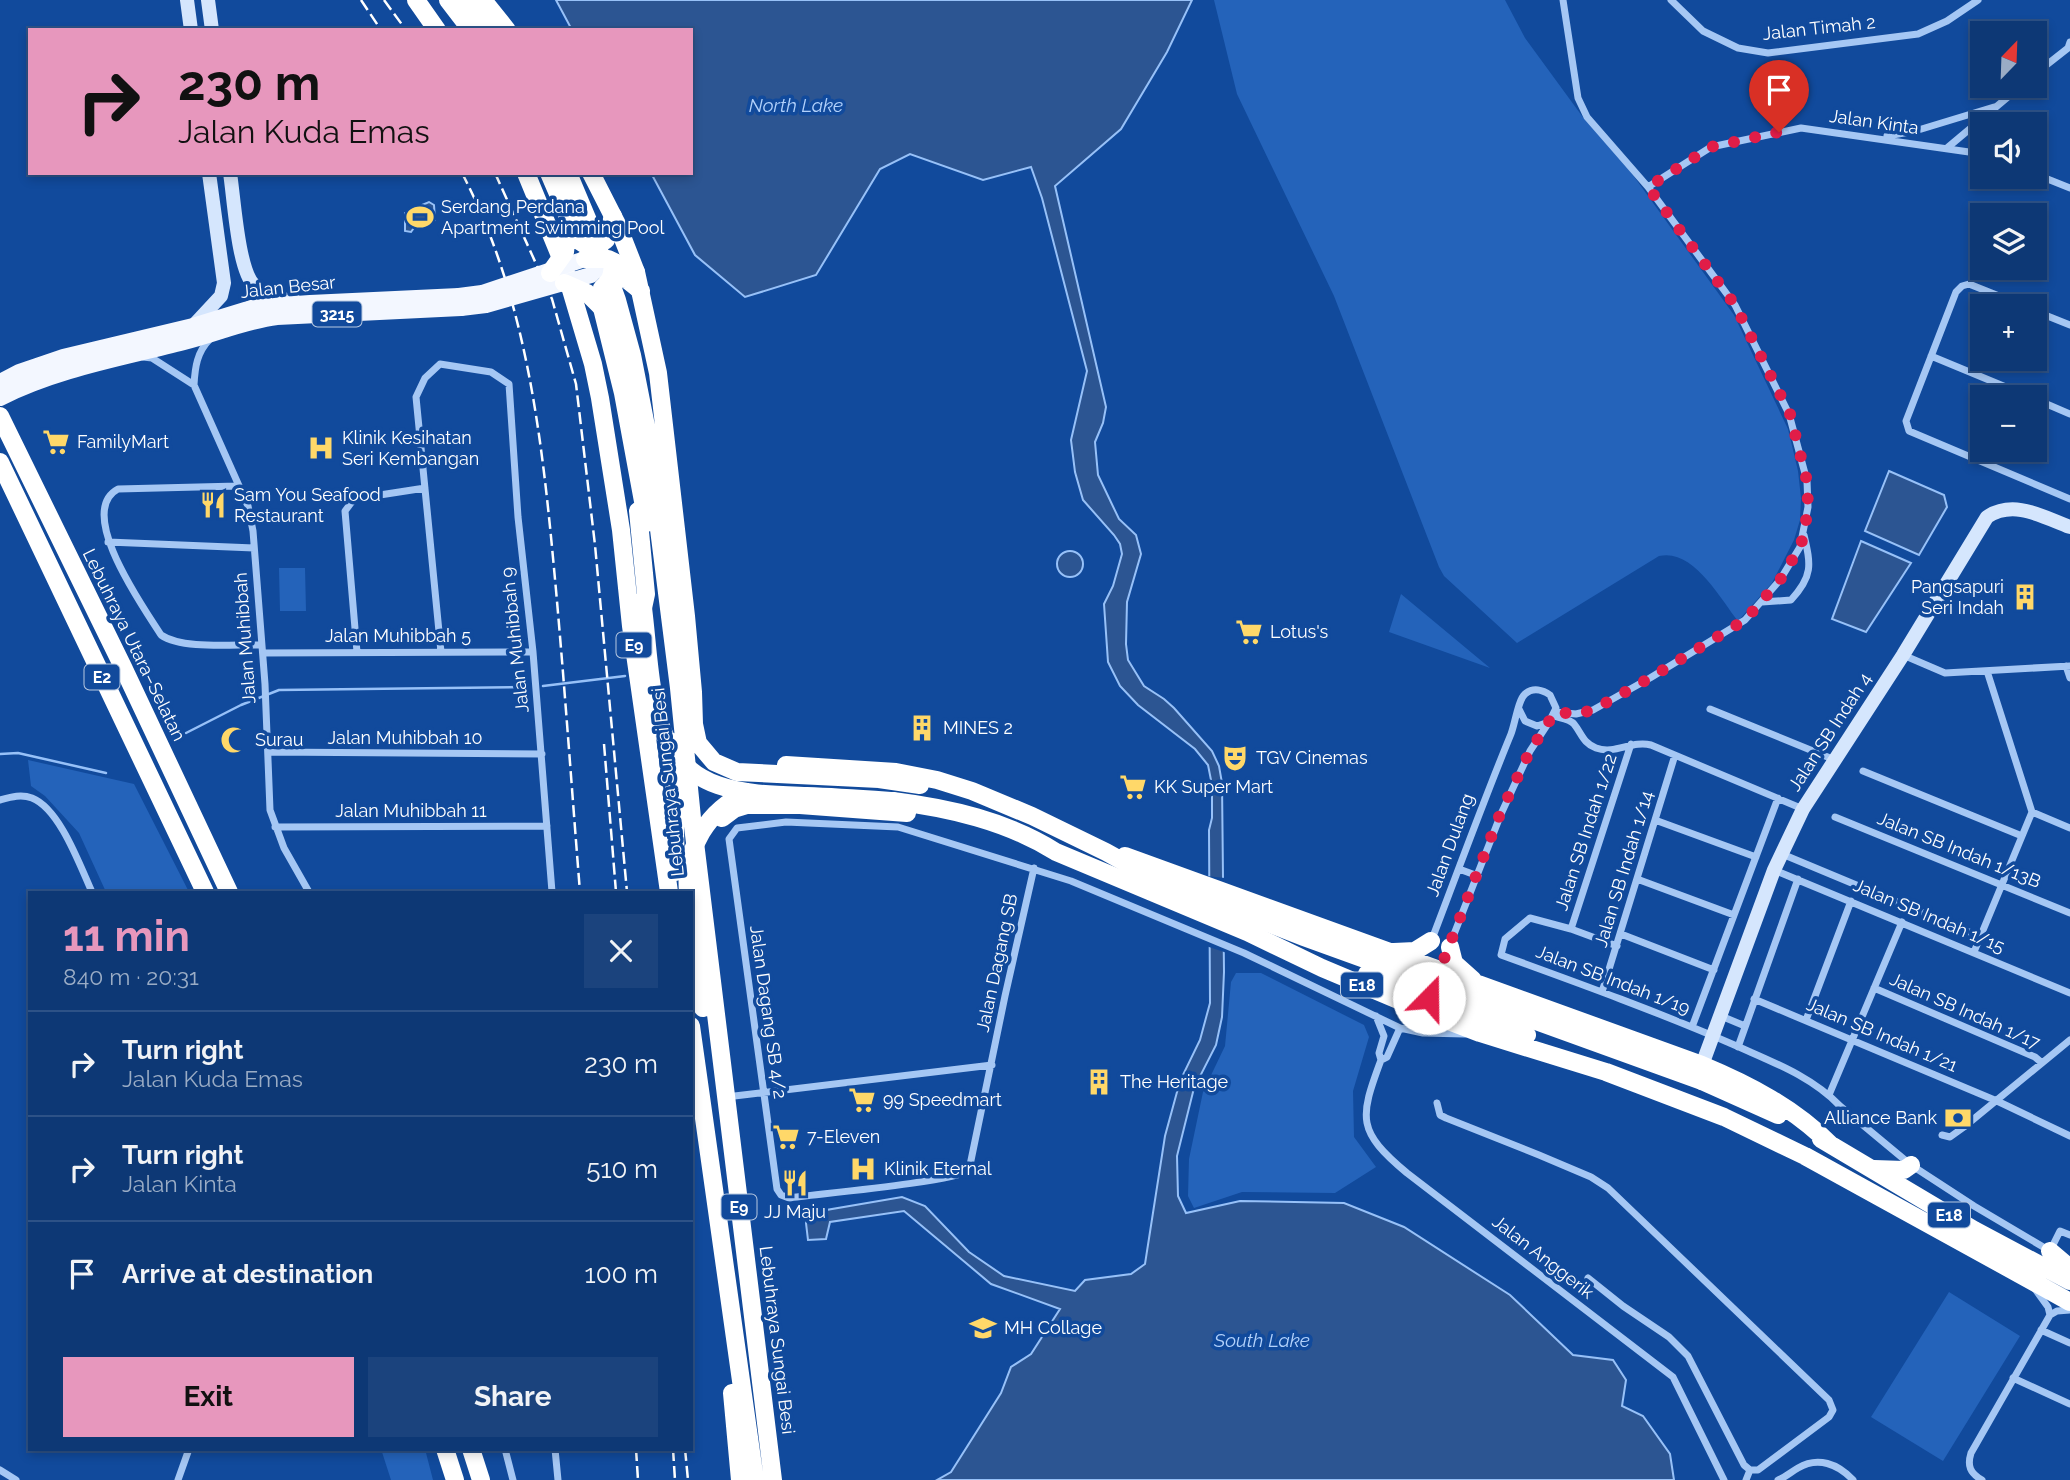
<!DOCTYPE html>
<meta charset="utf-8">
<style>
body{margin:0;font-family:Raleway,sans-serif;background:#1b437d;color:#f1f3f6;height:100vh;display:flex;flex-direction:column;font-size:26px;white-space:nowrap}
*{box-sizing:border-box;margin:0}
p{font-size:23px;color:#9aacc5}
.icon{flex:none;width:38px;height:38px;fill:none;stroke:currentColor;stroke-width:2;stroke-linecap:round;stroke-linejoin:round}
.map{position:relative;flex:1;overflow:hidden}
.sheet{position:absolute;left:28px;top:891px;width:665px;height:560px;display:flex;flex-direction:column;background:#0d3875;border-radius:0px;box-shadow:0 4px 10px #0003,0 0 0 2px #2d5287}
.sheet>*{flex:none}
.top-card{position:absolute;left:28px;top:28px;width:665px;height:147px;border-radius:0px;box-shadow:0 4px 10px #0003,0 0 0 2px #2d5287;background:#e797bd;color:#111;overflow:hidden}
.needle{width:46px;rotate:23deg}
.buttons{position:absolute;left:1970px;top:21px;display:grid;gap:14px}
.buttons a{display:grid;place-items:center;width:77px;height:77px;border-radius:0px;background:#0d3875;box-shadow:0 4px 10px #0003,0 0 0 2px #2d5287;font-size:35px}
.pin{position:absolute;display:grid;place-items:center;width:60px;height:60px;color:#fff;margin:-72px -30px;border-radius:50% 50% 50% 0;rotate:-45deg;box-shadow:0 0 7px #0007}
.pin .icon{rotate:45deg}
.me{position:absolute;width:77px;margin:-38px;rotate:22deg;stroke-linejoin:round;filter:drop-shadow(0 0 5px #0008)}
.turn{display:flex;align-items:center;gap:24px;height:147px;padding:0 35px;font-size:32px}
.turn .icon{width:91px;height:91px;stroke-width:2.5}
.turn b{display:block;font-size:49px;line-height:60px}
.round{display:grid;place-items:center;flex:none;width:74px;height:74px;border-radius:0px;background:#1b437d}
.overview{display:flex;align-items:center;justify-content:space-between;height:119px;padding:0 35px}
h1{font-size:42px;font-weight:700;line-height:52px;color:#e797bd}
.button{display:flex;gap:14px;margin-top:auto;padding:14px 35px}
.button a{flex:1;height:80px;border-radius:0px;background:#e797bd;color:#111;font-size:28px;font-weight:700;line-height:80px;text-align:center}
.button a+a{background:#1b437d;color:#f1f3f6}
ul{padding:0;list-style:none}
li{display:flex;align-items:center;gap:21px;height:105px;padding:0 35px;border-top:2px solid #2d5287}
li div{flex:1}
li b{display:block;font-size:26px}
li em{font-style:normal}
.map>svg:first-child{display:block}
.green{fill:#2463ba}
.water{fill:#2c5592;stroke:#97c1f8;stroke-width:2}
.pier{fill:#114a9c}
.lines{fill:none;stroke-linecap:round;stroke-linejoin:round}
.stream{stroke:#97c1f8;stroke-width:2.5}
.street{stroke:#a5c7f4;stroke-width:7}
.secondary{stroke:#d5e6fd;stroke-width:14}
.primary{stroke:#f3f7ff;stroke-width:16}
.highway{stroke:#fff;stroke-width:18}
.rail{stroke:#fff;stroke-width:2.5;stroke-dasharray:12 5;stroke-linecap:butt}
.primary-bridge{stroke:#f3f7ff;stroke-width:16}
.highway-bridge{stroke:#fff;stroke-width:18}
.route{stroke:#e11d48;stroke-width:12;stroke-dasharray:0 21.6}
.labels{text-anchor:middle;stroke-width:7;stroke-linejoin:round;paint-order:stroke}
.shield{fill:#114a9c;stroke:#b8c9e1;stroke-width:2}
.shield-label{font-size:16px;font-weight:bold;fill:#fff}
.street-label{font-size:18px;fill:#fff;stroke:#114a9c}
.poi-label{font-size:18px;fill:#fff;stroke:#114a9c;text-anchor:start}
.water-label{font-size:19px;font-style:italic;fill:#b2d1fb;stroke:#114a9c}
</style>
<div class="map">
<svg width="2070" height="1480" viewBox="0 0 2070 1480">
<rect width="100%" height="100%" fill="#114a9c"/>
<!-- green -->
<path class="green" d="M1214,0H1505L1525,38L1582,116L1630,171L1734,315L1788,429L1798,471L1801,498L1800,520L1794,540L1772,583L1738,621C1720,598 1693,548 1659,556L1517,643L1444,576L1439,567L1334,296L1237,94Z
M279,568H305L306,611H280Z
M1401,594L1490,668L1389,632Z
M28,760L134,784L189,892H106L79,833L45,796L31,786Z
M1236,973H1261L1364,1025L1369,1037L1353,1091L1354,1137L1376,1167L1335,1193L1242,1192L1194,1208L1188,1196L1189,1159L1203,1092L1225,1046L1231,982Z
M1949,1292L2020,1336L1943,1461L1871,1417Z
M381,1449H425L433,1480H391Z"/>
<!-- water -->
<path class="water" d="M556,0H1192L1167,52L1121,129L1055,186L1106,407L1103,423L1095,442L1098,475L1119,519L1136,535L1141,554L1127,602L1126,644L1128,660L1144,686L1164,699L1174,708L1212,751L1219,766L1222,783L1224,972L1222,1017L1216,1045L1194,1088L1177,1156L1178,1196L1186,1213L1240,1201L1344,1203L1404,1227L1510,1295L1573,1355L1613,1360L1626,1380L1622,1406L1643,1416L1670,1454L1674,1480H937L951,1472L1001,1393L1011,1367L1031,1354L1060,1309L991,1284L904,1211L830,1222L826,1239L808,1240L806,1223L809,1213L902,1197L925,1206L969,1252L1004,1276L1075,1291L1085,1280L1131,1274L1145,1264L1165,1136L1180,1081L1200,1040L1210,1003L1209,830L1212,818V785L1208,765L1195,749L1138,705L1120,686L1108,662L1104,604L1113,586L1122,554L1120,544L1114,535L1083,500L1075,472L1071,440L1087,371L1042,198L1031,167L983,180L910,154L880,169L816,275L745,297L695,255L651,173H691V30H572Z
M429,202L434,205L435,220L431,223L416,225L411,232L405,231V213L421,210L422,205Z
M1889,471L1944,495L1947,507L1919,555L1865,531Z
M1861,541L1911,563L1866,632L1832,619Z
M1057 564a13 13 0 1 1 26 0a13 13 0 1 1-26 0Z"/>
<!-- pier -->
<path class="pier" d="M1206,876L1225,878L1227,953L1206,946Z"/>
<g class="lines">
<!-- stream -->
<path class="stream" d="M543,686L625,676
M186,733L241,705L279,690L526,687
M0,754L18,753L106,773"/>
<!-- street -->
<path class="street" d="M1671,0L1703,31L1738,48L1768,53L1918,34L1947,21L1978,0
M2035,74L2068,48L2070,42
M1978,121L1983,152
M1887,136L1915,131L1994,107
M1947,148L2021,86
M2035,174L2070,188
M1648,187L1711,147L1801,128L1983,154
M2024,306L1969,284L1962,286L1956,292L1906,421L1909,431L2070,499
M2035,311L2070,325
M210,339C197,352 195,367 194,385L248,506L253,531L265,684L270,810L284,848L309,892
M1931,356L2030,397
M143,357L152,358L194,385
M2035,399L2070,414
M238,486L118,489C75,512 144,608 161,635C183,650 235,644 262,645
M108,542L254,548
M1762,602L1791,600C1813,576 1811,565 1804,535
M357,652L345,511L354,499L425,488
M441,652L416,397L425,378L440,364L491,372L509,384L518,517L533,652L552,892
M263,653L533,652
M1903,655L1945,673L2070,666
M2066,666L2070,678
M1710,709L1835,760
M1555,712L1576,714L1593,710L1650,678L1745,620L1780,580L1800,547L1808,507L1807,481L1789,414L1735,305L1648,187L1587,117L1578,98L1563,0
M1554,716C1560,718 1570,719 1574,724C1582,734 1583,743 1596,748C1615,755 1632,740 1651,745L1803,809
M269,752L542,754
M1863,771L2022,836
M0,800C11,797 21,794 32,798C60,809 80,866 92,892
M2032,812L2070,828
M1835,817L2070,913
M1655,820L1756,857
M275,827L547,826
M1782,854L1981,937
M1034,868L1005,996L969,1170C955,1182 817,1194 789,1198L781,1195L777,1189L729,839L737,828L786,822L898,827L1071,881L1244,953L1400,1028L1423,1033L1465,1034
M1459,869L1478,876
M1774,870L2070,993
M1637,879L1734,915
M1571,929L1631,744
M1621,934L1714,970
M1432,939C1458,871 1483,802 1511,734C1515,724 1518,700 1525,694C1533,687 1543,690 1550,695L1556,708L1549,722L1537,726L1525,721L1519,709
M1617,946L1571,929L1530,918L1505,939L1501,955C1581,984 1661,1013 1739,1047C1775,1063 1812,1077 1840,1106L1911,1165L1974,1206L2050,1251L2060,1231L2070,1235
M1974,952L2032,812L1987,671
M1440,970L1501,814L1530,751L1549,722
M1874,988L2035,1057L2042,1063
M1602,992L1675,755
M1754,999L1997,1101L2070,1136
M1376,1016L1384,1036L1379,1053L1381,1060
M1721,1016L1745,1026
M1806,1020L1851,901
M1692,1027L1778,798
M1400,1028L1387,1057L1381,1060C1359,1119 1357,1131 1407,1173L1673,1377L1724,1480
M1738,1047L1798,879
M1829,1095L1902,922
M726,1097L992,1065
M1437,1103L1440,1115L1446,1118L1539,1155L1591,1177L1608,1188L1829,1400L1833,1410L1829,1417L1758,1470H1750L1744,1465L1688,1356L1669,1337L1623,1306L1588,1278
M1942,1135L1950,1137L1964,1127L2070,1040
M2035,1289L2048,1307L2050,1315
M2041,1330L2070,1343
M2013,1378L2070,1404
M505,1449L513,1480
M555,1449L558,1480
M0,1470L16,1480
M178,1480L189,1449
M1746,1480L1750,1470
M1778,1480C1786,1477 1791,1472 1798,1468C1818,1456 1838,1464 1853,1480
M1982,1480C1970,1473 1967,1466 1971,1453L2050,1315L2057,1311L2070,1310"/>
<!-- secondary -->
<path class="secondary" d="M187,0L191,30
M208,0L212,30
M230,173C234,198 238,270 254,285C265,295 281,299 295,301
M194,325L221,296L224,283L209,173
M1702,1065L1774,870L1803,809L1903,655L1987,517C2014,499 2043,517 2070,527"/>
<!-- primary -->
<path class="primary" d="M0,382L19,372L63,357L193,326L255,307L310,303L459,296
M0,398C57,369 123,358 184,342C216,334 245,321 277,317L461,308"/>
<!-- highway -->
<path class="highway" d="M416,0L437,30
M448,0L471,30
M465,0L487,30
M483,0L507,30
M526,173L563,263L593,364L600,398L621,530L631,626L669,892
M549,173L568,217
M568,173L589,223L617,300L632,355L646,426L679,688L692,818L773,1480
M591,173L618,226L636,272L658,373L686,616L693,692L694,724L698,743L714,762L737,772L879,779L920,785
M602,308L623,393L647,523
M0,416L123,667L229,892
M0,462L205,892
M638,511L646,594L643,608
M673,742L676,872
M893,801C949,808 1007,821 1056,852L1247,932L1322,968L1441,1018L1480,1033L1606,1072L1724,1117L1805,1156L2070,1302
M722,818L734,809L747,805H800L907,813
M1125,856L1702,1065C1750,1085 1794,1108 1831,1145
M691,918L703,1008
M1450,947L1454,963L1473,980
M1394,952L1415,951L1431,941
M1367,974L1527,1035
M691,1026L755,1480
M1702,1081L1778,1115
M1821,1139L1974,1230L2070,1281
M1874,1169L1904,1170L1911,1165
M2050,1251L2070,1268
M732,1393L740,1480
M445,1449L455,1480
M471,1449L481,1480"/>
<!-- rail -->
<path class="rail" d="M361,0L381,30
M384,0L406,30
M462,173C529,302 543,448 556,590C565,691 572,792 580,892
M495,173L552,299L576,384L595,545L627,892
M604,744L616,892
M636,1449L638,1480
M673,1449L675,1480
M685,1449L688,1480"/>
<!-- primary-bridge -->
<path class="primary-bridge" d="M459,296L482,293L585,259L596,264L595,271L591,275L486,305L461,308"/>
<!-- highway-bridge -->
<path class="highway-bridge" d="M568,217C573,232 577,246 595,247L606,240L613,216
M585,259H608L636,272
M550,273L565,252L568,224
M564,283L587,293L602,308
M602,308V288L612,278L626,279L641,291
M643,608C648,647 649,692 662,729C686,795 749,794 807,796C836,797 864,799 893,801
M786,765L896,772L937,780L972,791L1032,816L1106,852L1158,881L1304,937L1702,1081
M688,892C684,848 708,810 748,792"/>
</g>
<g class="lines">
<!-- route -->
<path class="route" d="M1429,998L1500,814L1530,751L1555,712L1576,714L1593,710L1650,678L1745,620L1780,580L1800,547L1804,534L1808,507L1807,481L1790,414L1735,305L1648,187L1711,147L1779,132"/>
</g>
<!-- icons -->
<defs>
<g id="stadium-bare" transform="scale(2.1)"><path d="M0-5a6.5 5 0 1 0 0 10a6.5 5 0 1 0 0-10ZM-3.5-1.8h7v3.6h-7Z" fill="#ffd869" stroke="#114a9c" stroke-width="2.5" paint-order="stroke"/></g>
<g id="supermarket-bare" transform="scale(2.1)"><path d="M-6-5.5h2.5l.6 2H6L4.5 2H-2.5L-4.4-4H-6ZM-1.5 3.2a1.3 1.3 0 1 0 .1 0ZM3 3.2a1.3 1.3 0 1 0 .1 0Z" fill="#ffd869" stroke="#114a9c" stroke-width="2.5" paint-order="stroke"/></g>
<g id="hospital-bare" transform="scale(2.1)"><path d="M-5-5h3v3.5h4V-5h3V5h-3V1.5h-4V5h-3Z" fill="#ffd869" stroke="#114a9c" stroke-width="2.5" paint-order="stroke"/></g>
<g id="restaurant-bare" transform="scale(2.1)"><path d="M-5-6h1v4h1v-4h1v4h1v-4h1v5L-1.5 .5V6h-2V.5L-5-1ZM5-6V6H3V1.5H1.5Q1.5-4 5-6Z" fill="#ffd869" stroke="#114a9c" stroke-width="2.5" paint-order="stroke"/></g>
<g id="building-bare" transform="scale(2.1)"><path d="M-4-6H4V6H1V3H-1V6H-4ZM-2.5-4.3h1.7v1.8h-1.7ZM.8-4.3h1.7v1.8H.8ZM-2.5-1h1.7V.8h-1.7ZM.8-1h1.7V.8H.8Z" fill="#ffd869" stroke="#114a9c" stroke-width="2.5" paint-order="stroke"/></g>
<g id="mosque-bare" transform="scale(2.1)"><path d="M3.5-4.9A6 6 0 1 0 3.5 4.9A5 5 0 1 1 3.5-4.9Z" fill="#ffd869" stroke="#114a9c" stroke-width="2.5" paint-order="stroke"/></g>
<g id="theatre-bare" transform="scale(2.1)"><path d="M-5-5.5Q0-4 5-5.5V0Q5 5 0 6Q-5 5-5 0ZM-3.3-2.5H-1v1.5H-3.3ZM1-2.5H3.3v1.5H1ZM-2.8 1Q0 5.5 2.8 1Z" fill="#ffd869" stroke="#114a9c" stroke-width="2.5" paint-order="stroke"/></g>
<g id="bank-bare" transform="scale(2.1)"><path d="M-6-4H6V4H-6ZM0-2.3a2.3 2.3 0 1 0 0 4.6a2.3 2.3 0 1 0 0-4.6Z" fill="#ffd869" stroke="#114a9c" stroke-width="2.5" paint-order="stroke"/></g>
<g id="university-bare" transform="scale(2.1)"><path d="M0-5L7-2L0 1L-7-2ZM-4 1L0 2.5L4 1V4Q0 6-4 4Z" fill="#ffd869" stroke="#114a9c" stroke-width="2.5" paint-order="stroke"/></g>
</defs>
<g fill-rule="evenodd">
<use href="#stadium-bare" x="420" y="217"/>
<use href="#supermarket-bare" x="56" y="442"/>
<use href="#hospital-bare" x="321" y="448"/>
<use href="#restaurant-bare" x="213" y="505"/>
<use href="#building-bare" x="2025" y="597"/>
<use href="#supermarket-bare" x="1249" y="632"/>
<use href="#building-bare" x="922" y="728"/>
<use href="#mosque-bare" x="234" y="740"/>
<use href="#theatre-bare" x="1235" y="758"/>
<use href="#supermarket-bare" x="1133" y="787"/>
<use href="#building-bare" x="1099" y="1082"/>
<use href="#supermarket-bare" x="862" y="1100"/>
<use href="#bank-bare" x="1958" y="1118"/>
<use href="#supermarket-bare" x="786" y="1137"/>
<use href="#hospital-bare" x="863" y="1169"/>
<use href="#restaurant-bare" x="795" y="1183"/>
<use href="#university-bare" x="983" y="1328"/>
</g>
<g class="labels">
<!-- shield labels -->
<g class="shield">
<rect x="312.5" y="301.5" width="49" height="25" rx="5"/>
<rect x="616.5" y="632.5" width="35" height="25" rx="5"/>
<rect x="84.5" y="664.5" width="35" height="25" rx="5"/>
<rect x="1341" y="972.5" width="42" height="25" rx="5"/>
<rect x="721.5" y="1194.5" width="35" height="25" rx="5"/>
<rect x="1928" y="1202.5" width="42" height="25" rx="5"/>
</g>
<g class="shield-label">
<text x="337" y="320">3215</text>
<text x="634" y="651">E9</text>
<text x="102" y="683">E2</text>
<text x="1362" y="991">E18</text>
<text x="739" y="1213">E9</text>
<text x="1949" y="1221">E18</text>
</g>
<!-- street labels -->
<g class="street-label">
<text transform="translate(1819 28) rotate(-6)" y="6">Jalan Timah 2</text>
<text transform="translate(1874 122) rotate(8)" y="6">Jalan Kinta</text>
<text transform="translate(288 287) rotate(-6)" y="6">Jalan Besar</text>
<text x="398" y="642">Jalan Muhibbah 5</text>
<text transform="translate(245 638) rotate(-94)" y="6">Jalan Muhibbah</text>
<text transform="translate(515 640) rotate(-96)" y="6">Jalan Muhibbah 9</text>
<text transform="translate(134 645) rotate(64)" y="6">Lebuhraya Utara–Selatan</text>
<text transform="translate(1830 732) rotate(-57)" y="6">Jalan SB Indah 4</text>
<text x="405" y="744">Jalan Muhibbah 10</text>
<text transform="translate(668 782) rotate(-96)" y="6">Lebuhraya Sungai Besi</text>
<text x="411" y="817">Jalan Muhibbah 11</text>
<text transform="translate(1586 832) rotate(-72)" y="6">Jalan SB Indah 1/22</text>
<text transform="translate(1450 845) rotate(-70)" y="6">Jalan Dulang</text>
<text transform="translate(1959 850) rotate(22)" y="6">Jalan SB Indah 1/13B</text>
<text transform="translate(1624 869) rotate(-73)" y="6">Jalan SB Indah 1/14</text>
<text transform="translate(1929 916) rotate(23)" y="6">Jalan SB Indah 1/15</text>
<text transform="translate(997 963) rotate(-78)" y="6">Jalan Dagang SB</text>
<text transform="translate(1613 980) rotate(21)" y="6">Jalan SB Indah 1/19</text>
<text transform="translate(1965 1011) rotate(24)" y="6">Jalan SB Indah 1/17</text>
<text transform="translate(768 1012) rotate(82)" y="6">Jalan Dagang SB 4/2</text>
<text transform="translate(1882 1035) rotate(23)" y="6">Jalan SB Indah 1/21</text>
<text transform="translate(1543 1257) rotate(38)" y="6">Jalan Anggerik</text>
<text transform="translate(777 1340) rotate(83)" y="6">Lebuhraya Sungai Besi</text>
</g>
<!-- poi labels -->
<g class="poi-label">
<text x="441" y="213">Serdang Perdana<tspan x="441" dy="21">Apartment Swimming Pool</tspan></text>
<text x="342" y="444">Klinik Kesihatan<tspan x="342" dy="21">Seri Kembangan</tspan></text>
<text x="77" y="448">FamilyMart</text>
<text x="234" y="501">Sam You Seafood<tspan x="234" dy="21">Restaurant</tspan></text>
<text x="2004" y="593" text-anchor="end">Pangsapuri<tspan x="2004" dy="21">Seri Indah</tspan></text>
<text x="1270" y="638">Lotus's</text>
<text x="943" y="734">MINES 2</text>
<text x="255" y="746">Surau</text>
<text x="1256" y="764">TGV Cinemas</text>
<text x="1154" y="793">KK Super Mart</text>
<text x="1120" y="1088">The Heritage</text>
<text x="883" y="1106">99 Speedmart</text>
<text x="1937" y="1124" text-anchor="end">Alliance Bank</text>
<text x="807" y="1143">7-Eleven</text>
<text x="884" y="1175">Klinik Eternal</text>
<text x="795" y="1218" text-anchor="middle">JJ Maju</text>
<text x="1004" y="1334">MH Collage</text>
</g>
<!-- water labels -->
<g class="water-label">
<text x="796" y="112">North Lake</text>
<text x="1262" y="1347">South Lake</text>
</g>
</g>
</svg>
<div class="buttons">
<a><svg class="needle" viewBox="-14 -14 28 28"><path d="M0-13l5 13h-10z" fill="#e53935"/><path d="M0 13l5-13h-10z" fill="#9aacc5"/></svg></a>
<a><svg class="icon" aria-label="sound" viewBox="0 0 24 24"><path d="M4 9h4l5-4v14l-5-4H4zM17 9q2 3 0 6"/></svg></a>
<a><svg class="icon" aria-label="layers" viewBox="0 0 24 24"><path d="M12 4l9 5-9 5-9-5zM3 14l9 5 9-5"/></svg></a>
<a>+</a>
<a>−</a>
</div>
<div class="pin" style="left:1779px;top:132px;background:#d93025"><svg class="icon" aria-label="arrive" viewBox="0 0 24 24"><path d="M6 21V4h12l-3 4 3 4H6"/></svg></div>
<svg class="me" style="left:1429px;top:998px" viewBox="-20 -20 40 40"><circle r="19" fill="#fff"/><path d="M0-13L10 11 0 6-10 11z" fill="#e11d48"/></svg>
<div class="top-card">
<div class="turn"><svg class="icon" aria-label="right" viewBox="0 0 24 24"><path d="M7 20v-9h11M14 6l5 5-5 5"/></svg><div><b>230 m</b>Jalan Kuda Emas</div></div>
</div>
<section class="sheet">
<div class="overview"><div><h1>11 min</h1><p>840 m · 20:31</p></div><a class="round"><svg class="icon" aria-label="close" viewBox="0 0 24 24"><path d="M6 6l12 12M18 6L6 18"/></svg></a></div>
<ul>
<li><svg class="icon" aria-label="right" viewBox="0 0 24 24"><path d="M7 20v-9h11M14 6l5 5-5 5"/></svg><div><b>Turn right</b><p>Jalan Kuda Emas</p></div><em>230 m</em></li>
<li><svg class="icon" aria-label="right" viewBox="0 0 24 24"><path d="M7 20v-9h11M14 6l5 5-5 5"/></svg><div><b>Turn right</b><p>Jalan Kinta</p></div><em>510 m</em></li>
<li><svg class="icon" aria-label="arrive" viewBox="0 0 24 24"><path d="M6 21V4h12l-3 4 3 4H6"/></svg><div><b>Arrive at destination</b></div><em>100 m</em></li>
</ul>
<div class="button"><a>Exit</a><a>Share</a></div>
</section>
</div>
